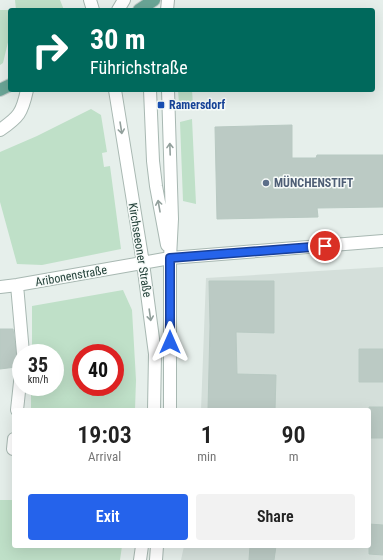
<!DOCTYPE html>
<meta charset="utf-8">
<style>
body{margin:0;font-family:"Roboto Condensed",sans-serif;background:#f2f2f2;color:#222;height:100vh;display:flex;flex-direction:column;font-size:15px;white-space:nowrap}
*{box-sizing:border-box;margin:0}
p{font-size:13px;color:#767676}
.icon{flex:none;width:22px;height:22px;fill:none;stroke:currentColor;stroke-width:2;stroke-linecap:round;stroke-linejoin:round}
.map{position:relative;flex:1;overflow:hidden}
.side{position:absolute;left:12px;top:408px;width:359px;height:140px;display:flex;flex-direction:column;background:#fff;border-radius:4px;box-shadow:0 4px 16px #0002}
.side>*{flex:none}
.top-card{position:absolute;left:8px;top:8px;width:367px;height:84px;border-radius:4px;box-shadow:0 4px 16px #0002;background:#00695c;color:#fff;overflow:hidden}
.speed{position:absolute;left:12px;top:344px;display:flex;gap:8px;font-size:20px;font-weight:700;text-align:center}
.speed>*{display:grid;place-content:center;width:52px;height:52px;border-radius:50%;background:#fff;box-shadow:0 4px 16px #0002;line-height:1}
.speed small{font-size:10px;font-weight:400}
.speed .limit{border:6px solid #d22;background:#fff;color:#111}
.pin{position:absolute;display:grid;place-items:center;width:34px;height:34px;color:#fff;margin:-17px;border:2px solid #fff;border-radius:50%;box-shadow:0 1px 4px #0007}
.me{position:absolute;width:44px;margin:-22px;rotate:0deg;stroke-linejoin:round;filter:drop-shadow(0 0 3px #0008)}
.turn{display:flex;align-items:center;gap:14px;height:84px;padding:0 16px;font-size:18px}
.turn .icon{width:52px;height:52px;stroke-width:2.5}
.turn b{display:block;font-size:28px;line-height:34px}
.eta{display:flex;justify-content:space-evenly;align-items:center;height:68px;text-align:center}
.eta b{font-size:24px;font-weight:600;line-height:28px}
.primary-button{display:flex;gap:8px;margin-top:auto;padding:8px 16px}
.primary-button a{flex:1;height:46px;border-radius:4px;background:#2563eb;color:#fff;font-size:16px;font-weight:600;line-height:46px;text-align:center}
.primary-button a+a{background:#f2f2f2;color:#222}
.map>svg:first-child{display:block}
.built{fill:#d4dfda}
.green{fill:#bfe0c8;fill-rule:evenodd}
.building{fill:#bbcac4;stroke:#b8c9c2}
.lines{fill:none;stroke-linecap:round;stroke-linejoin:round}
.minor-casing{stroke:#a8b8b2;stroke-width:14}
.major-casing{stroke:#c2cac8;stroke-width:14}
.minor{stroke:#fff;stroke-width:12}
.major{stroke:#6aa596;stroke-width:12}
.oneway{stroke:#92a09c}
.route-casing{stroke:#184099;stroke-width:10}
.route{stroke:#2563eb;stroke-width:7}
.transit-dot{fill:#1a4fb4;stroke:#f7fbf9;stroke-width:1.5}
.service-dot{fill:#5c6f8a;stroke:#f7fbf9;stroke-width:1.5}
.labels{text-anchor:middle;stroke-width:3;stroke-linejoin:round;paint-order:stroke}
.transit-label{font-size:12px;font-weight:bold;fill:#164399;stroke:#f7fbf9;text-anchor:start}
.service-label{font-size:12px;font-weight:bold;fill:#4e5e75;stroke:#f7fbf9;text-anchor:start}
.street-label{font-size:12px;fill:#24423a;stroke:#f7fbf9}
</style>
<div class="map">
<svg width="383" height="560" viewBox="0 0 383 560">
<rect width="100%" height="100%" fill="#e6efeb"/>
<!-- built -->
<path class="built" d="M383,267V560H181L184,546H369V410H201L206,278Z"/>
<!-- green -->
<path class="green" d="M15,0H60L64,10H10V34L3,63L0,65V10H16Z
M178,90H192L193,106L179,103Z
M91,109L101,115L107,152L102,153L104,167L110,166L121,249L42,265L17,264L0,202V152L37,136Z
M192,119L196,204L183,201L180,122Z
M123,290L132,310L136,380L135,410H31V387H55V353H32V306ZM81,353H115V387H81Z
M0,500H14V546H122L120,560H0Z"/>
<!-- building -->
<path class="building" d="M292,125V158H316L317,155H383V207L317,208L318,217L217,219L215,127Z
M209,281H274V333L236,332L237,374L276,375L275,410H208L210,326Z
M0,329H13L17,357L16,367L0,369Z
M359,349H383V382H359Z
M369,407H383V438H369Z
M369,524L383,525V555L369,554Z
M250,546H276L274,560H249Z"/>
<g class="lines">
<!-- minor casing -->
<g class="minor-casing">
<path id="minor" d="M90,0L93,10
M118,10L124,0
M167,10L168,0
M115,90L143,263L155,354L154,410
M150,90L153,161L156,186L167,245
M168,90L172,219L170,258V410
M0,130C19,117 22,113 27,90
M17,285L23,353
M0,287L17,285L170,258L383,241
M17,410L21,373
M13,449L14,439
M140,560L142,546
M156,560L157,546"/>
</g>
<!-- major casing -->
<g class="major-casing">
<path id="major" d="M139,10L154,0
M0,90L10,85"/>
</g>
<!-- minor -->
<use href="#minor" class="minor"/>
<!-- major -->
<use href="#major" class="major"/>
</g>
<!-- one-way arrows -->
<defs><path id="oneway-shaft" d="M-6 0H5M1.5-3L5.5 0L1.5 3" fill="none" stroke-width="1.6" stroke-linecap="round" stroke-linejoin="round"/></defs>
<g class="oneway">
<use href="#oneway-shaft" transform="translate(121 128) rotate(81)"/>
<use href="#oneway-shaft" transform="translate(170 149) rotate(-92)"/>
<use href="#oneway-shaft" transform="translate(159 206) rotate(-100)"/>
<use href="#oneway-shaft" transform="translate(150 315) rotate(82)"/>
</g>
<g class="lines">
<!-- route casing -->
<g class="route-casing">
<path id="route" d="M170,342V258L325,246"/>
</g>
<!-- route -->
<use href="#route" class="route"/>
</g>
<!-- markers -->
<rect class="transit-dot" x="157" y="101" width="8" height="8" rx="2"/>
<circle class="service-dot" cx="266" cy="183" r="4"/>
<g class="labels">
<!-- transit labels -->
<g class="transit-label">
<text x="169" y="109">Ramersdorf</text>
</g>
<!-- service labels -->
<g class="service-label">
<text x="274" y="187">MÜNCHENSTIFT</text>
</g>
<!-- street labels -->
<g class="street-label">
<text transform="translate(140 250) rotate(81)" y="4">Kirchseeoner Straße</text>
<text transform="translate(71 276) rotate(-10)" y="4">Aribonenstraße</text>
</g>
</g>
</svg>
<div class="speed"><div>35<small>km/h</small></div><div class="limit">40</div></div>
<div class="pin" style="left:325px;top:246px;background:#d93025"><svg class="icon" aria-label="arrive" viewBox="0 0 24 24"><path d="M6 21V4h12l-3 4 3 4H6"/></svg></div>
<svg class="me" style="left:170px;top:342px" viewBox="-20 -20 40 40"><path d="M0-17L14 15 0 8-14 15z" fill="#2563eb" stroke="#fff" stroke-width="4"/></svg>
<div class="top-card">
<div class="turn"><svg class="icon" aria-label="right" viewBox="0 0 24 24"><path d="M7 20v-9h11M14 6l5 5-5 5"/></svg><div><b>30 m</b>Führichstraße</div></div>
</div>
<section class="side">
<div class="eta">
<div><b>19:03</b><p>Arrival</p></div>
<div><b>1</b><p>min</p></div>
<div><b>90</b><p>m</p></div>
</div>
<div class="primary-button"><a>Exit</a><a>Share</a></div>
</section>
</div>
